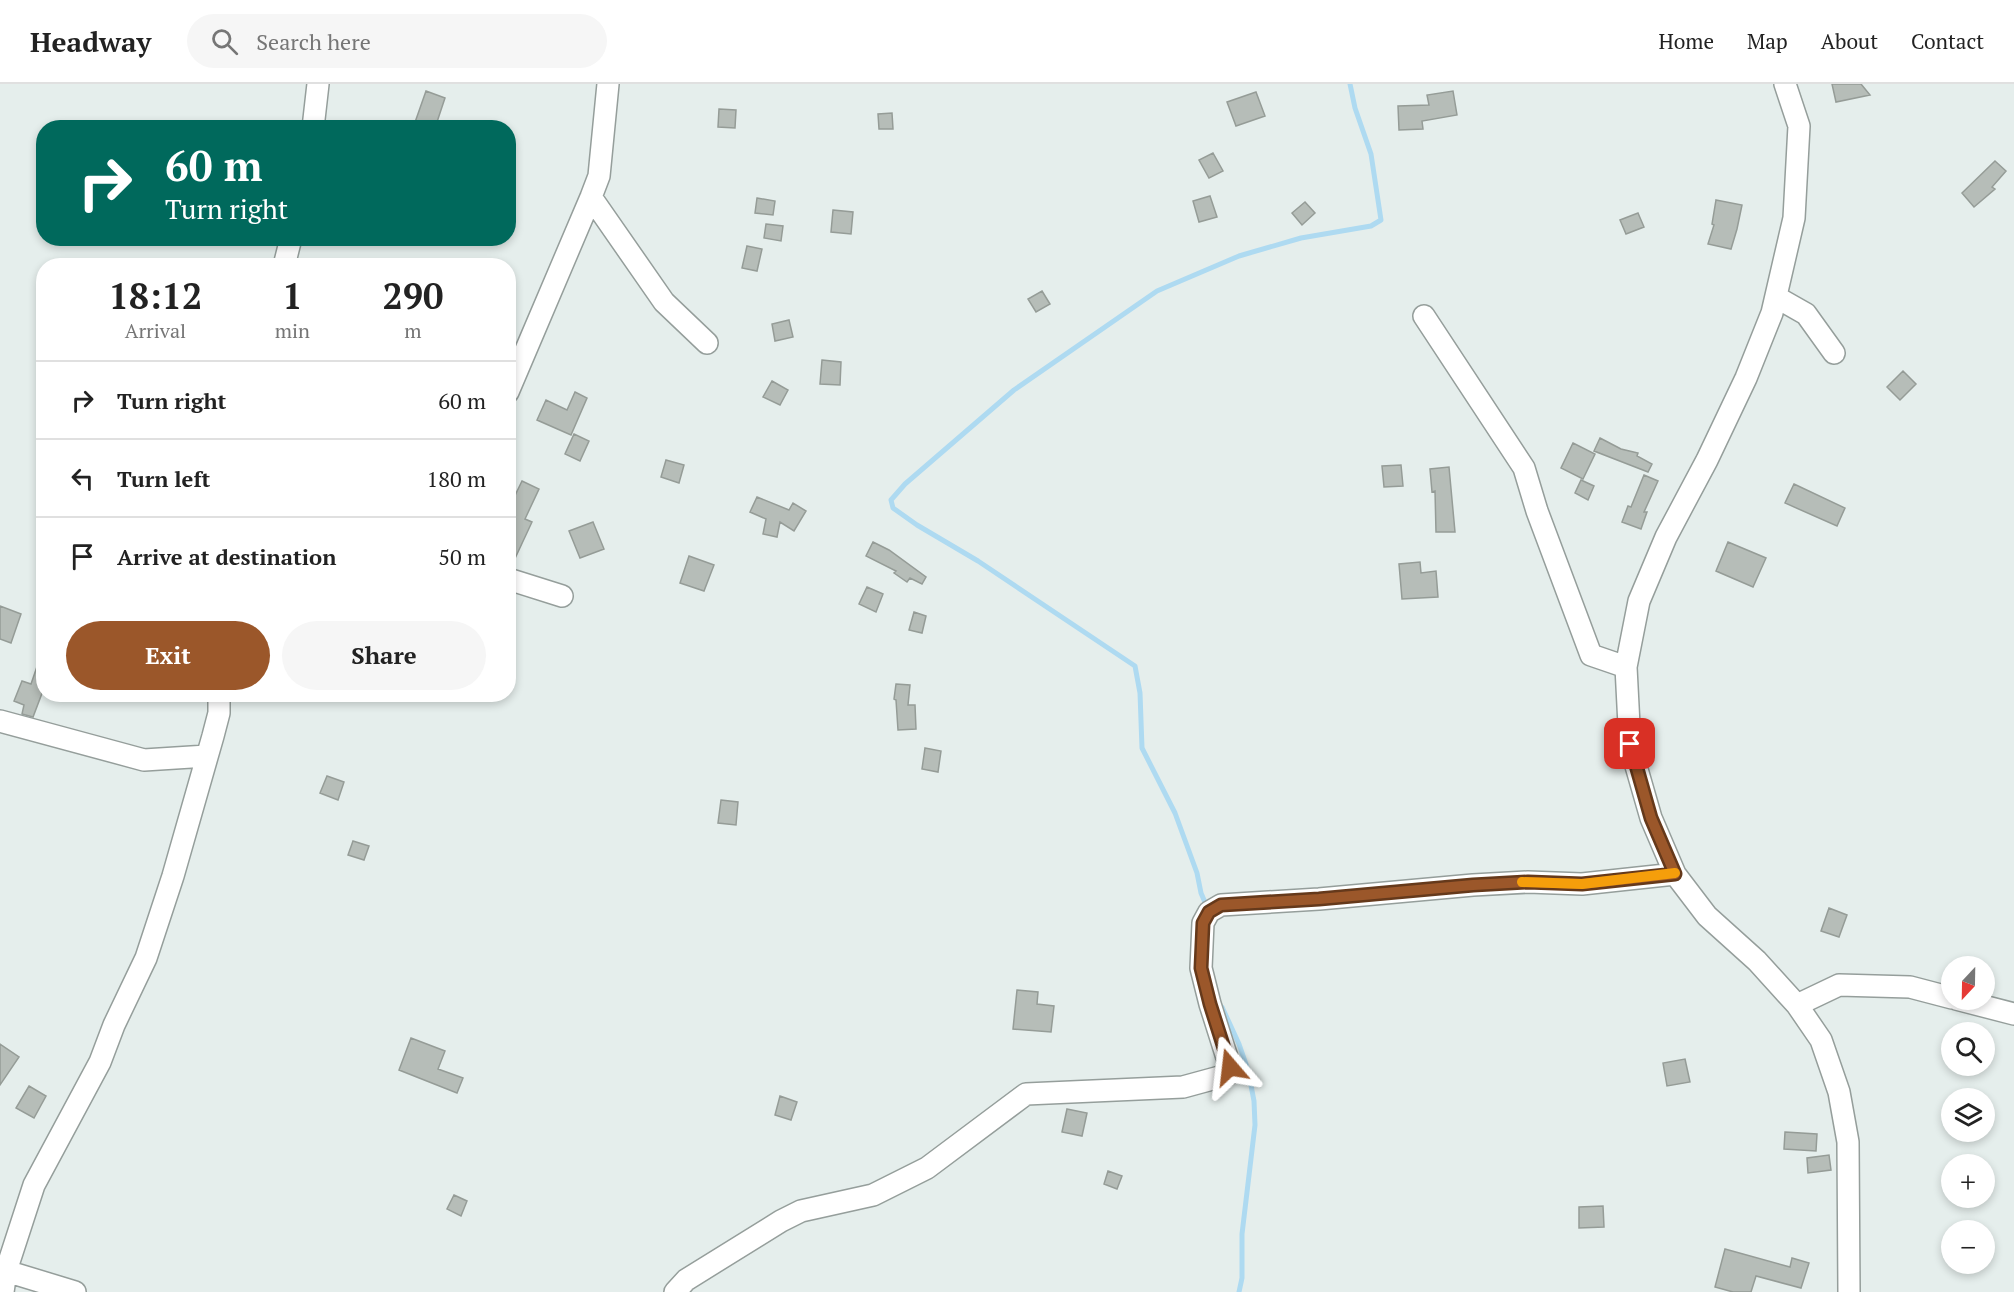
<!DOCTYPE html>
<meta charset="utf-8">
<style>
body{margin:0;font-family:"PT Serif",serif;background:#f6f6f6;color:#222;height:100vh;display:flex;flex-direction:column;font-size:22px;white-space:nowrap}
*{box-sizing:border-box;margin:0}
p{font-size:20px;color:#767676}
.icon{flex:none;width:33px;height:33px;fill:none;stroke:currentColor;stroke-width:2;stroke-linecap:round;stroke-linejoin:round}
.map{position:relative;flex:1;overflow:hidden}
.side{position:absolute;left:36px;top:174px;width:480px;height:444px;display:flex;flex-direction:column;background:#fff;border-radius:24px;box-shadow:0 3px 9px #0003}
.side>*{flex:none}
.top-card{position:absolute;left:36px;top:36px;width:480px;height:126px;border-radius:24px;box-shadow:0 3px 9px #0003;background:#00695c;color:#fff;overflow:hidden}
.needle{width:39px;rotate:202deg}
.controls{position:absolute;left:1941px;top:872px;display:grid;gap:12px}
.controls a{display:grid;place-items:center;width:54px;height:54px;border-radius:50%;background:#fff;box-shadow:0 3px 9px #0003;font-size:30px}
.pin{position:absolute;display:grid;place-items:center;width:51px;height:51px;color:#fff;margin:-26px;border-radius:12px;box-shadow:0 3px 9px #0006}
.me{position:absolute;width:66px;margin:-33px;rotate:343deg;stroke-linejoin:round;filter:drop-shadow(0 0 4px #0008)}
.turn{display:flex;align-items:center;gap:21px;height:126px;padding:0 30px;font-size:27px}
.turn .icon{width:78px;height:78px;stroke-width:2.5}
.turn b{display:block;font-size:42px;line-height:51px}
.eta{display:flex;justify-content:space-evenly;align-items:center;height:102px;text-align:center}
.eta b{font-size:36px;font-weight:800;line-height:42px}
.action{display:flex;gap:12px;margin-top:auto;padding:12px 30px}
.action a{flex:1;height:69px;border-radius:36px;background:#9b572a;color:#fff;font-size:24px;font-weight:800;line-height:69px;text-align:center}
.action a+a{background:#f6f6f6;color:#222}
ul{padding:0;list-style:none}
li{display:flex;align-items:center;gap:18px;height:78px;padding:0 30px;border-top:2px solid #e0e0e0}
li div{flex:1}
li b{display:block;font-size:22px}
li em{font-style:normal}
header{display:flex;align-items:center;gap:36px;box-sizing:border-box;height:84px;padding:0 30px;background:#fff;border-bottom:2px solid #e0e0e0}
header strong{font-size:28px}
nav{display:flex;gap:33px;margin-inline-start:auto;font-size:21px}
.search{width:420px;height:54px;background:#f6f6f6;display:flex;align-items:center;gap:15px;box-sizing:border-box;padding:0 21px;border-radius:33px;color:#767676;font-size:22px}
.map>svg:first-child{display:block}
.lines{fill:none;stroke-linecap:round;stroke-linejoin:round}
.stream{stroke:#aedaf1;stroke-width:5}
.building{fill:#b6bdb8;stroke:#959c97;stroke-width:1.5}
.minor-casing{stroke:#959e9b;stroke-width:24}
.minor{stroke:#fff;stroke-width:21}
.route-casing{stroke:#65391b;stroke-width:15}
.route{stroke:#9b572a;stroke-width:10}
.slow{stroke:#f59e0b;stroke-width:10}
</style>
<header>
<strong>Headway</strong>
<div class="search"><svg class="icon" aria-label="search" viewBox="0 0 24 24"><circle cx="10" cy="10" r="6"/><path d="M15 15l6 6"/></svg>Search here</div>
<nav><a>Home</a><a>Map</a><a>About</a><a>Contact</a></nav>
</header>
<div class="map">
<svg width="2014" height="1208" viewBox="0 0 2014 1208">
<rect width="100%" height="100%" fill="#e5eeec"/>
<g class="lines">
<!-- stream -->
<path class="stream" d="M1207,823L1201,809L1197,789L1175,729L1142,664L1140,609L1135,582L978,477L917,441L893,424L891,416L905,400L1014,306L1157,207L1239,172L1301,154L1371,142L1381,136L1371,70L1355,24L1350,0
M1222,923L1239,960L1248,986L1254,1017L1255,1041L1242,1150V1194L1239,1208"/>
</g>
<!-- building -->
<path class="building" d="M1832,0H1861L1870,11L1836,18Z
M426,7L445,14L435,44H413Z
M1453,7L1457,31L1422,37L1423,45L1399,46L1398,22L1429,21L1427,11Z
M1256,8L1265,32L1236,42L1227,18Z
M719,25L736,26L735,44L718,43Z
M892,29L893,45H879L878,30Z
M1213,69L1223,87L1209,94L1199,76Z
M1995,77L2006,87L1992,103L1995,105L1974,123L1962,109Z
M1210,112L1217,133L1199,138L1193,117Z
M757,114L775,117L773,131L755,129Z
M1716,116L1742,121L1737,145L1731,165L1708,160L1714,141L1712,140Z
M1305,118L1315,129L1302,141L1292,129Z
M833,126L853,128L851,150L831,148Z
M1638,129L1644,143L1626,150L1620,136Z
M766,140L783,142L781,157L764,154Z
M747,162L762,165L757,187L742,184Z
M1042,207L1050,220L1036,228L1028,215Z
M789,236L793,253L775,257L772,240Z
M822,276L841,278L840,301L820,300Z
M1903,287L1916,300L1900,316L1887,303Z
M772,297L788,306L780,321L763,313Z
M575,308L587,314L571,351L537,336L546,316L567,326Z
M574,350L589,357L580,377L565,370Z
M1600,354L1621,365L1638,369L1637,372L1652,380L1648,388L1594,367Z
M1573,359L1595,370L1583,395L1561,384Z
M666,376L684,381L679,399L661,393Z
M1401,381L1403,402L1384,403L1382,382Z
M1449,383L1455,448H1436L1435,407L1432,408L1430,385Z
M1644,391L1658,397L1644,428H1647L1641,445L1622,438L1628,422L1631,423Z
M1581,396L1594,402L1588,416L1575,409Z
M522,397L539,405L525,435L532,438L511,483H508V426Z
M1794,400L1845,424L1837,442L1785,419Z
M757,413L789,426L793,419L806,427L794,447L780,438L777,453L763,450L766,435L750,428Z
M593,438L604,465L580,474L569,447Z
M873,458L889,466L926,493L922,500L910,494L907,498L894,489L896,487L866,472Z
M1728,458L1766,474L1753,503L1716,487Z
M689,472L714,481L704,507L680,499Z
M1420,478L1421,489L1436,487L1438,513L1402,515L1399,480Z
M867,503L883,510L876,528L859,520Z
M0,522L21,530L11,559L0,555Z
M914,528L926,532L922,549L909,546Z
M41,571H44V604L33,633L22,630L24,621L14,617L22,597L31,600Z
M896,600L910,601L908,621H915L916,645L898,646L896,616L894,615Z
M925,664L941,667L938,688L922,685Z
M327,692L344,698L338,716L320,709Z
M721,716L738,718L736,741L718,739Z
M353,757L369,762L364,776L348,771Z
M1829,824L1847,831L1839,853L1821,847Z
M1017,906L1038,908L1037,920L1054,922L1051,948L1013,945Z
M411,954L445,967L438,985L463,994L457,1009L399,986Z
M0,960L19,973L0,1001Z
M1685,975L1690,998L1667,1002L1663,979Z
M29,1002L46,1012L34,1034L16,1024Z
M780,1012L797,1018L791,1036L775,1031Z
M1067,1025L1087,1029L1082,1052L1062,1048Z
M1785,1048L1817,1050L1816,1067L1784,1065Z
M1829,1071L1831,1086L1808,1089L1807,1074Z
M1108,1087L1122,1092L1117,1105L1104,1100Z
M454,1111L467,1117L461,1132L447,1125Z
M1603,1122L1604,1143L1579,1144V1123Z
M1725,1165L1790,1183L1792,1174L1809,1179L1801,1204L1756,1192L1751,1208H1733L1715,1203Z"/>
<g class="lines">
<!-- minor casing -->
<g class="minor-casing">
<path id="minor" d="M1785,0L1799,42L1794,134L1772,229L1746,294L1707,376L1666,453L1639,517L1626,583L1630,661L1651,734L1675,790L1707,832L1757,877L1797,921L1821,956L1839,1008L1848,1058L1849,1208
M313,44L318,0
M591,113L664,218L707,259
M284,182L291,154
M1776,213L1806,230L1834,269
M1424,232L1524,384L1537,427L1591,571L1626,583
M508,308L591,113L599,92L608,0
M508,495L562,512
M0,637L144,676L207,672
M1956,915L2014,930
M1797,921L1839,901L1910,903L1952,914
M6,1187L75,1208
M3,1208L6,1187L34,1101L100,978L114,941L146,874L173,792L213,652L219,629V610
M675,1208L686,1196L781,1137L801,1127L873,1111L927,1084L1026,1010L1183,1003L1227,991L1230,983L1210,920L1201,884L1203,839L1209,828L1221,821L1319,815L1473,801L1528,798L1582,800L1675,790"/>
</g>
<!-- minor -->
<use href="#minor" class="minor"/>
</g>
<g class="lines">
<!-- route casing -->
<g class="route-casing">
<path id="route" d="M1230,983L1210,920L1201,884L1203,839L1209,828L1221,821L1319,815L1473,801L1528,798L1582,800L1675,790L1651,734L1630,660"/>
</g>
<!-- route -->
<use href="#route" class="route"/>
<!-- slow -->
<path class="slow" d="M1522,798L1582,800L1675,789"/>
</g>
</svg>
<div class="controls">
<a><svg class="needle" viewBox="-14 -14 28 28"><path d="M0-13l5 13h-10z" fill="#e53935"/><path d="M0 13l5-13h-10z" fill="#767676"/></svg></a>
<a><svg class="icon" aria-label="search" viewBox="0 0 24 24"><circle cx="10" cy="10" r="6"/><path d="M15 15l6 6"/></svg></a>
<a><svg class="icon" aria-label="layers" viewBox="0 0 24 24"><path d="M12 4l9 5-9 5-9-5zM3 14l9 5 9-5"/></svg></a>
<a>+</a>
<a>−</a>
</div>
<div class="pin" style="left:1630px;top:660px;background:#d93025"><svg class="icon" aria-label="arrive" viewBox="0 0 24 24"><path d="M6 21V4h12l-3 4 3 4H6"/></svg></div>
<svg class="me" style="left:1230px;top:983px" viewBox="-20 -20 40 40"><path d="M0-17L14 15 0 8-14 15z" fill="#9b572a" stroke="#fff" stroke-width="4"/></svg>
<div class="top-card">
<div class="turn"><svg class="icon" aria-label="right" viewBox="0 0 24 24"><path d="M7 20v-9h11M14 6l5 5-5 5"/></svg><div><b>60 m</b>Turn right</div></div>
</div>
<section class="side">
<div class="eta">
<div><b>18:12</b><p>Arrival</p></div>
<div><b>1</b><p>min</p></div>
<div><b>290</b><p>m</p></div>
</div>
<ul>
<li><svg class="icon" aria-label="right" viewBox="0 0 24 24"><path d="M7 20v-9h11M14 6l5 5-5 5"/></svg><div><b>Turn right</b></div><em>60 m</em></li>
<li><svg class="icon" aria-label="left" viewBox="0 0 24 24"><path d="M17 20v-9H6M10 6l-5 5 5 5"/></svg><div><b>Turn left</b></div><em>180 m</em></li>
<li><svg class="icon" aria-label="arrive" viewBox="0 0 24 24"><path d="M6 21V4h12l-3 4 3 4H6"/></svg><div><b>Arrive at destination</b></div><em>50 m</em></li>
</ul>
<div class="action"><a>Exit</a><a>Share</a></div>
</section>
</div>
